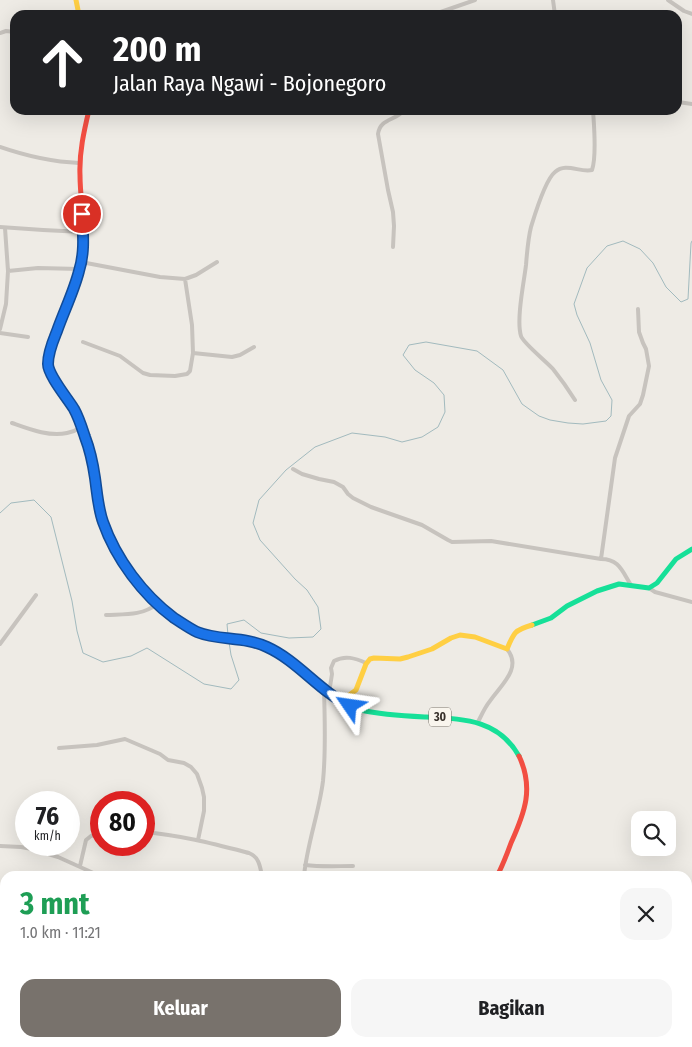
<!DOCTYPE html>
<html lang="id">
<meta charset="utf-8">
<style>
body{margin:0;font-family:"Fira Sans Condensed",sans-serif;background:#f6f6f6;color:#202124;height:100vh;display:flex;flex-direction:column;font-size:19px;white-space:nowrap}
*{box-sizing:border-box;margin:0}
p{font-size:16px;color:#757577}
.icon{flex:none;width:28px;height:28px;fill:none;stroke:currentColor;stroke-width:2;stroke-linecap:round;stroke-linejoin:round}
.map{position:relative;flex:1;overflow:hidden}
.sheet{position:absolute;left:0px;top:871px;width:692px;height:176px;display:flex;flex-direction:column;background:#fff;border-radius:15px 15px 0 0;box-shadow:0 5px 20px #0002}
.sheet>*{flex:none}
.guide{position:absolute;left:10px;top:10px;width:672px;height:105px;border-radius:15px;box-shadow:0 5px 20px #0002;background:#202124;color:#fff;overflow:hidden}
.controls{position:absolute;left:631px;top:811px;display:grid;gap:10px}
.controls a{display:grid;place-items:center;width:45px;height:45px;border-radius:10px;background:#fff;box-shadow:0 5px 20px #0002;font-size:25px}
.speed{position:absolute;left:15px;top:791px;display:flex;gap:10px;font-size:25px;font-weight:700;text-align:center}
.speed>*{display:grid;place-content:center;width:65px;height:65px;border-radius:50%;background:#fff;box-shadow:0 5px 20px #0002;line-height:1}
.speed small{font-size:12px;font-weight:400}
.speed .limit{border:8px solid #d22;background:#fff;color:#111}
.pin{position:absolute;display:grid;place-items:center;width:42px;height:42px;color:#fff;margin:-21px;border:2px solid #fff;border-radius:50%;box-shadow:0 1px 5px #0007}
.me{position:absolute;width:55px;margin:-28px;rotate:302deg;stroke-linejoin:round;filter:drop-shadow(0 0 4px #0008)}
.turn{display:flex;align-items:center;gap:18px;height:105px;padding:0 20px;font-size:22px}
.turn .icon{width:65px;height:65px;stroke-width:2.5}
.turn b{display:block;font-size:35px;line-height:42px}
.round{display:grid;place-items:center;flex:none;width:52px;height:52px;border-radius:15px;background:#f6f6f6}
.headline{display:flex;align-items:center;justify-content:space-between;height:85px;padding:0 20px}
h1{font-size:30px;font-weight:700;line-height:38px;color:#1e9e55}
.cta{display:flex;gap:10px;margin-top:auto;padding:10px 20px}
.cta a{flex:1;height:58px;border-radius:15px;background:#78726c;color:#fff;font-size:20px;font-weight:700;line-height:58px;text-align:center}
.cta a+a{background:#f6f6f6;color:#202124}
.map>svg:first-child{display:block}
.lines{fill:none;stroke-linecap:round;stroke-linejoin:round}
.stream{stroke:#a2babe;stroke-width:1}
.street{stroke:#c7c3be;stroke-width:4}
.fast{stroke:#16e098;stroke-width:5}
.slow{stroke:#ffcf43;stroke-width:5}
.jam{stroke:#f24e42;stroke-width:5}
.route-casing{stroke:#114b97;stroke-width:12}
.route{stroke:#1a73e8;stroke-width:9}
.labels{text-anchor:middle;stroke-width:4;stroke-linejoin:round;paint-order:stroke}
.shield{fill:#f9f5ed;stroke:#726c65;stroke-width:1}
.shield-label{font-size:12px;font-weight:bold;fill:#38312b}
</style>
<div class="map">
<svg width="692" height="1047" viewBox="0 0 692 1047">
<rect width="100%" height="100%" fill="#eeebe5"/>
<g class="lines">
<!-- stream -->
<path class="stream" d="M0,513L11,503L34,500L51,517L72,601L77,631L83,653L103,662L131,656L147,648L204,684L231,689L239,680L231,655L229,642
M228,635L227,624L244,620L261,633L289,638L313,637L321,629L318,607L307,590L295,579L260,540L253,523L259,500L286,470L315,447L352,433L385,437L402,442L422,437L438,427L445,412L444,395L434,383L415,370L403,355L409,345L426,342L477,351L503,370L522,404L539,416L550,420L568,423L583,424L606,421L611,416L612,400L601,380L590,343L577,315L574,304L587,268L607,246L623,241L640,249L653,263L666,287L681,302L688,299L691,243L692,241"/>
<!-- street -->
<path class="street" d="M553,0L555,15
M668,0L684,11L692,14
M432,15L475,0
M0,33L6,31L15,32
M678,102L692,104
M274,112L284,110
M0,147C26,156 52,162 79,163
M0,227L43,230L83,232
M393,247L394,226L393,212L388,190L378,134C380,118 396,121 404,110
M81,262L160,277L185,279L196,275L217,262
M8,271L38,268L80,269
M0,329L6,304L8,271L5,228
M0,333L28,337
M83,342L120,356L143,373L150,375L175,376L187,374L190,371L193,353L192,325L185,279
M193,353L232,357L240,355L254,347
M575,400C568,389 561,379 553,369C547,362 523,343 521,336C516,320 524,282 526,265C527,252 528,239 531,227C535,214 545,180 555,172C566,162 580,173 592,170C597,156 594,126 593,110
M12,423C29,429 49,437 67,433C72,432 77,430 82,427
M293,469L302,474L319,479L334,482L343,487L348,494L353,498L371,507L422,525L448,540L452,542L491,541L601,559C619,559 622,571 631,585
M601,559L615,458L629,416L640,404L643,395L649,366L646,349L643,343L639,332L638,309
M649,588L655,592L692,602
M106,615C124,614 142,616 157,604
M0,644L36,595
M329,693L332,674L331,668L334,661C345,655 355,658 366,663
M478,722C482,714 485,707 490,701C500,686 523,668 507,649
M59,748L97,745L125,739L160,754L168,760L184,763L191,767L197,774L202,788L204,797V811L198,840
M144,832C180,835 214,844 249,853C259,857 260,866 262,876
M0,846L21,847L32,849L58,857L100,876
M305,865C321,867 337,866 353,866
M80,866L86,840L91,836L101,833
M304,876C307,844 319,813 323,781C326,751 325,721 324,691
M688,904L692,901
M688,1011L692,1010
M318,1042L334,1047
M514,1042L527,1047"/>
<!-- fast -->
<path class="fast" d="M532,625L551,618L567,606L597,591L619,584L649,588L657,583L676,559L692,549
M233,639C246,640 258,642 270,648C302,665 325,701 361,710C382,715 405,716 426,717C463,719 498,719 519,756"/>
<!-- slow -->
<path class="slow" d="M76,0L79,15
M48,366C54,388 74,403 81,425C87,441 91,457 94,473C97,488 97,503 101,518C113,561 155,613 196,631C207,637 221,638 233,639
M341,701L356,690L366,664L370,659L374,658L400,659L408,657L432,649L451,638L460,635L475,637L507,649C514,632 515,630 532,625"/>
<!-- jam -->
<path class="jam" d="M48,366V356L51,347C62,315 79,285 83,252C86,226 80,201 80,175C79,153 84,131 89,110
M497,876C503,865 507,854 511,843C525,812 534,788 519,756
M273,1047L274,1042"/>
</g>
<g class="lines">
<!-- route casing -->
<g class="route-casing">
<path id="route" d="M82,214C83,234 85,252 79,271C74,291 64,311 57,331C53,341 48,352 48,364C48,375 68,399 74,409C79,418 82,428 85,437C90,450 93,464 95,478C97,492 98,508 103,522C116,559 143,595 174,618C182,623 189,628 197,632C219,641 244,636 267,647C298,661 319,691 350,706"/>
</g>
<!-- route -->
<use href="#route" class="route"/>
</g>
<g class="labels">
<!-- shield labels -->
<rect class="shield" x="429" y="707.5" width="22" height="19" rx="4"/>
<g class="shield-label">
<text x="440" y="721">30</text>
</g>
</g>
</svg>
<div class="controls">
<a><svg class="icon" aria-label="search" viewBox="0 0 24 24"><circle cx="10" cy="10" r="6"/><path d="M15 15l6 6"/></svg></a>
</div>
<div class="speed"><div>76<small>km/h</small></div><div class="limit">80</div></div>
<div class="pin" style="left:82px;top:214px;background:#d93025"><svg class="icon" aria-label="arrive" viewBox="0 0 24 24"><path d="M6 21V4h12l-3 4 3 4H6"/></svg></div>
<svg class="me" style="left:350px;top:706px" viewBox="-20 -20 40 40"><path d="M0-17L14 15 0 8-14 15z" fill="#1a73e8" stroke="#fff" stroke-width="4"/></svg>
<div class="guide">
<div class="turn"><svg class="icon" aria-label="ahead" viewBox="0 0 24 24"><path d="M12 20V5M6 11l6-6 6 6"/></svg><div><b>200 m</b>Jalan Raya Ngawi - Bojonegoro</div></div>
</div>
<section class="sheet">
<div class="headline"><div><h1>3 mnt</h1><p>1.0 km · 11:21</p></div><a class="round"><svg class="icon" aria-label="close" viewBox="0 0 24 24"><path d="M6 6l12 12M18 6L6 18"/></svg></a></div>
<div class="cta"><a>Keluar</a><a>Bagikan</a></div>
</section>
</div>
